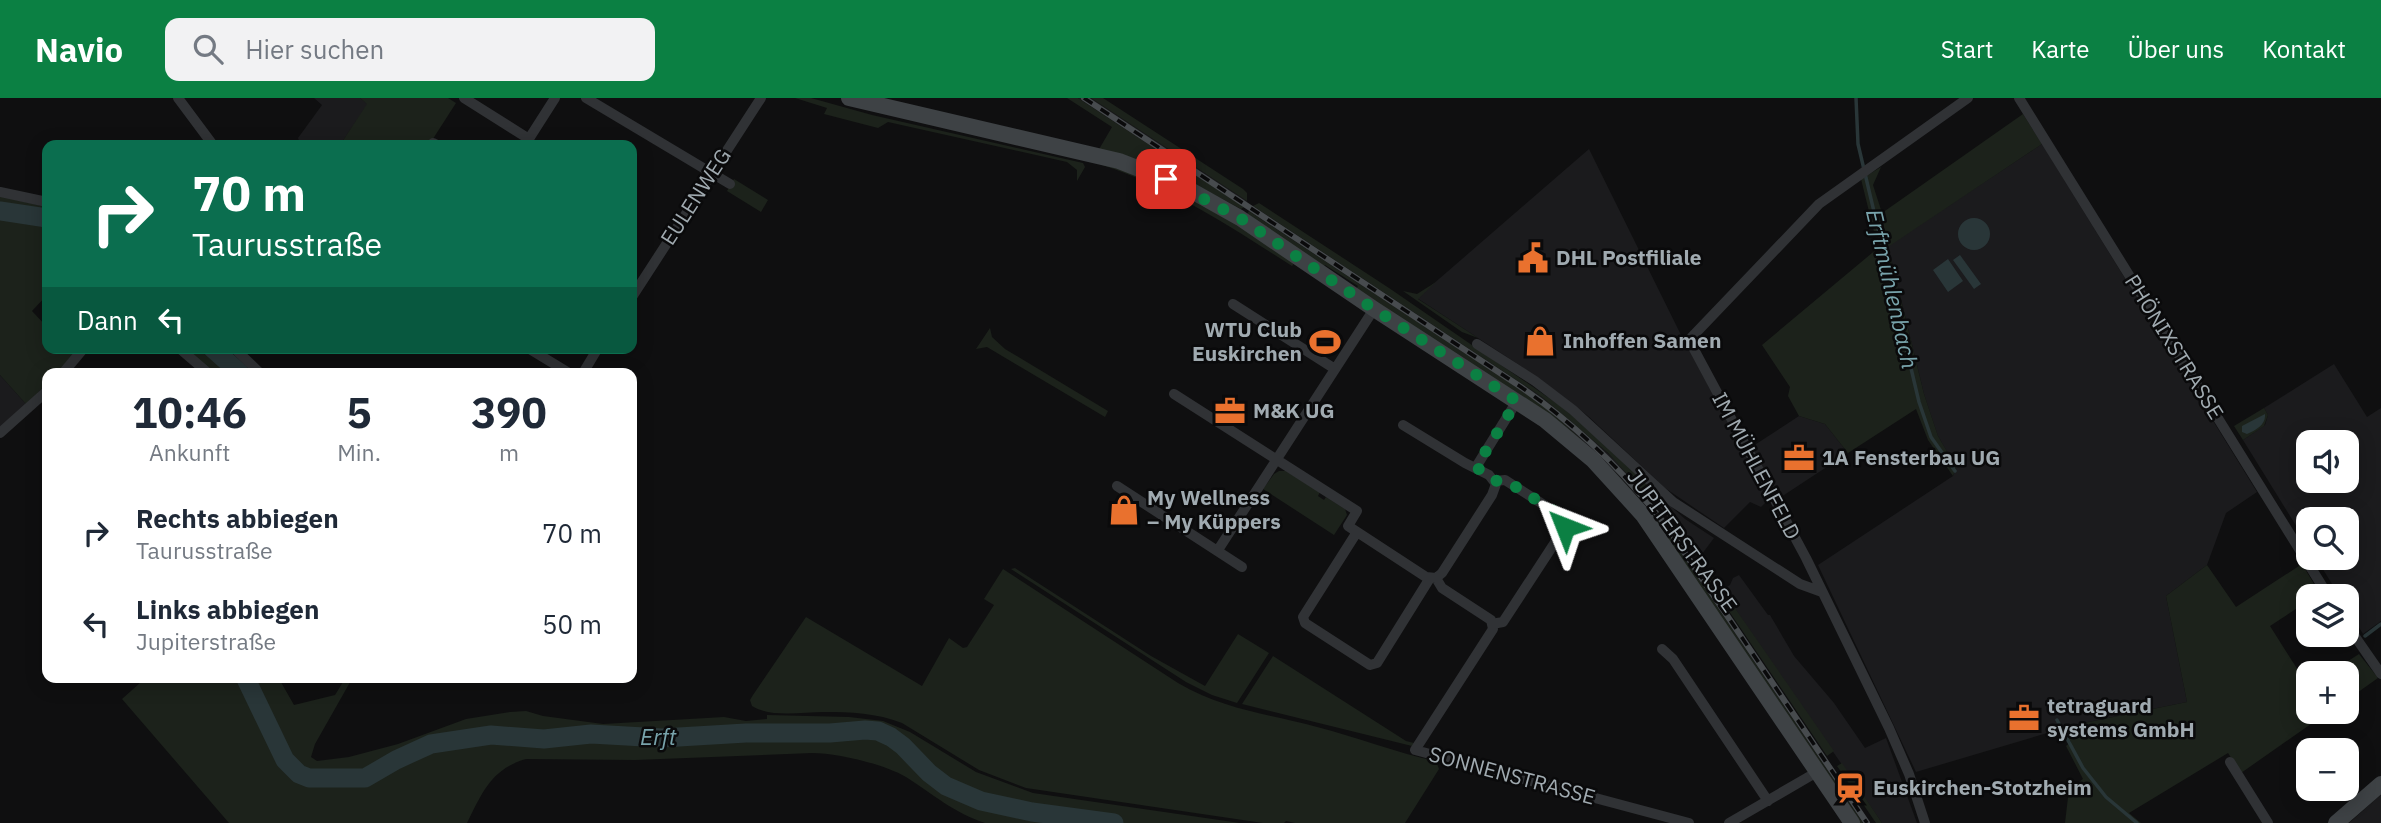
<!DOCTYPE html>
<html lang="de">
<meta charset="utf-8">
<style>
body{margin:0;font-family:"IBM Plex Sans",sans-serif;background:#f2f2f3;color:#1f2937;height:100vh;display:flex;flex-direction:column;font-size:26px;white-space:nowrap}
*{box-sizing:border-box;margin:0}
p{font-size:23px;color:#747a83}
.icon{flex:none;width:38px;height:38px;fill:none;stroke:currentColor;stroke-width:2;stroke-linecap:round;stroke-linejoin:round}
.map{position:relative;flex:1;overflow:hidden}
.sheet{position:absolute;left:42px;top:270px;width:595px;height:315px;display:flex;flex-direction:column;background:#fff;border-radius:14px;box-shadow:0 4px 18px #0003}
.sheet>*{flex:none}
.guide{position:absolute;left:42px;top:42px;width:595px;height:214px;border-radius:14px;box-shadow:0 4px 18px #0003;background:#0b6e4f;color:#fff;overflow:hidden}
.controls{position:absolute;left:2296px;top:332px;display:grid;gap:14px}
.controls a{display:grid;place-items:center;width:63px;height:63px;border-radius:14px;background:#fff;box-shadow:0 4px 18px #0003;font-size:35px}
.pin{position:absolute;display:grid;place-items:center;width:60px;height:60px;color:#fff;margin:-30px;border-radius:14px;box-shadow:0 4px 10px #0006}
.me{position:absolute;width:77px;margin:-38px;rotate:315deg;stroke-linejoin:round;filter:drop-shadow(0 0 5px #0008)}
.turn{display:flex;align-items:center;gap:24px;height:147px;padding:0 35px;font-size:32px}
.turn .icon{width:91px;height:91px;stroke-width:2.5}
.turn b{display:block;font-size:49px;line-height:60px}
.then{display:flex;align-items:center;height:66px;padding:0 35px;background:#0003;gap:14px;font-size:26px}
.eta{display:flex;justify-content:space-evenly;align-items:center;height:119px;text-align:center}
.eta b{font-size:42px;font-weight:800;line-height:49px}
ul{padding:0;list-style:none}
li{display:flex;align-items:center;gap:21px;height:91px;padding:0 35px}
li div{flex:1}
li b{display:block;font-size:26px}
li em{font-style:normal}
header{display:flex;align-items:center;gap:42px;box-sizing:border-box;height:98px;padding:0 35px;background:#0b8043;color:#fff}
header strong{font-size:33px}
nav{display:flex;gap:38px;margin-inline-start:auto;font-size:24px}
.search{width:490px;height:63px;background:#f2f2f3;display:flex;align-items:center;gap:18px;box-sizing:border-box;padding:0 24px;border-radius:14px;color:#747a83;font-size:26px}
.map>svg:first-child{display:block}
.built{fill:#1b1b1d;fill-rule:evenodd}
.green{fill:#1c221b}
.water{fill:#293638}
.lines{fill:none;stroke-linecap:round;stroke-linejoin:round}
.stream{stroke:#293638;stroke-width:3.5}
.river{stroke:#293638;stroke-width:19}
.street{stroke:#303235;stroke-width:10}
.secondary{stroke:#3e4245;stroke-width:16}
.rail-casing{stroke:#474b4e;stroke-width:6}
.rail{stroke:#0a0a0b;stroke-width:3.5;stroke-dasharray:10;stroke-linecap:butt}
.route{stroke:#0b8043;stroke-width:12;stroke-dasharray:0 21.6}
.labels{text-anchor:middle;stroke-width:5;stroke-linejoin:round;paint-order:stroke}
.street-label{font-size:21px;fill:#a0aab0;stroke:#0a0a0b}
.poi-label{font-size:21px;font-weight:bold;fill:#a0aab0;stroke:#0a0a0b;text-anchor:start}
.water-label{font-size:23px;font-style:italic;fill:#78a3ab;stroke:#0a0a0b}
</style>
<header>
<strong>Navio</strong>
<div class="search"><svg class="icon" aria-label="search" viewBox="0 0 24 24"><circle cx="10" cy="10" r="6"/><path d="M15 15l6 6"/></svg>Hier suchen</div>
<nav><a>Start</a><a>Karte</a><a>Über uns</a><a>Kontakt</a></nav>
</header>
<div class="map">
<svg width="2381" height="725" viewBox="0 0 2381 725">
<rect width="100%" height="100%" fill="#0f0f10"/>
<!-- built -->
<path class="built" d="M314,0H360L368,6L340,47L300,46L298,40L322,7Z
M1078,0H1091L1247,103L1244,109Z
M2042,46L2257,394L2226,415L2207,467L2166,498L2187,604L2074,627L1916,674L1818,467L1953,378L1956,370L1938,338L1924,296L1888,148Z
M1589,51L1682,239L1769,401L1761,409L1750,404L1724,430L1665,390L1588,318L1539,280L1417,200Z
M1253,108L1542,299L1577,327L1628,374L1687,452L1870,725H1863L1653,415L1599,357L1533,300L1249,113Z
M2334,266L2367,319L2381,310V523L2363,536L2347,510V499H2340L2316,460H2347V422H2308V447L2243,342L2265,327L2268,317L2264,310ZM2308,345H2347V383H2308Z
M0,277L26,306L0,329Z
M1799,318L1825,326L1848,355L1778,401L1750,350Z
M1655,394L1685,421L1714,440L1699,460L1651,397Z
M1739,477L1768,517H1770L1794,558L1834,605L1865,650L1886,640L1917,725H1882L1722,492L1730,487L1733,480Z
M2381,697V725H2349L2377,700Z"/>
<!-- green -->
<path class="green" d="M360,0H448L456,5L429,47H340L367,6Z
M795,0H811L872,17L1083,65L1085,69L1077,83V72L1067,64L888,24L878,30L824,16L827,10Z
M1067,0H1078L1244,109L1241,111L1159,67L1139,64L1098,53L1112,29Z
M1091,0H1103L1243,91L1247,95V103Z
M2023,16L2042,46L1888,149L1924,296L1938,338L1956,369L1953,378L1928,342L1916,311L1848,355L1825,326L1799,318L1788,298L1790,289L1762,247L1878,150L1861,81L1881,69L1873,87L1882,115Z
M1103,64L1189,96L1296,163L1292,168C1231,129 1171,89 1102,67Z
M734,81L768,102L761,114L727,93Z
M0,98L47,109V117L0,108Z
M1259,105L1389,190L1565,311L1655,393L1649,400L1608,355L1542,299L1253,108Z
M1249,113L1533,300C1590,346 1636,391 1678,451L1863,725H1857L1638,401L1356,191L1358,188L1325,167L1323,169L1247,116Z
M0,119L47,125V197L32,213L47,229V250H68L73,256L57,275H47V286L26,306L0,277Z
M1436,184L1418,201L1478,240L1462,234L1403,193L1417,196Z
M990,230L992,239L1005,251L1108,313L1105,319L987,249L976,251Z
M183,250H206L232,275H212Z
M2264,310L2268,317L2264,328L2243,342L2234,328Z
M1279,373H1286L1320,394L1318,398L1324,402L1326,399L1345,411L1347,417L1334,437L1263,391L1274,376Z
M2302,466L2320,496L2315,499H2308V503L2270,528L2308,588V614H2328L2241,675L2228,655L2129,715L2141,725H2065L2069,691L2083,681L2066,648L2071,644L2067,639L2076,637L2074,627L2187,604L2166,498L2207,467L2236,509Z
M1015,470L1151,558L1205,588L1238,536L1269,555L1237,605L1212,597L1186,584L1011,471Z
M1003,471L1178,585C1224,612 1266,615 1317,629C1357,639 1396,655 1436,663L1439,671L1405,725H1295L1286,723L1284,725H1263L1026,690L979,672L902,625C877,615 850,614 824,614C802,614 771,620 752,608L750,602L753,597L806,519L922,588L949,540L963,550L967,549L994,507L984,501Z
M1712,477L1834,653L1827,658L1708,482Z
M2359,556L2378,580L2347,602V576H2328Z
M1273,558L1406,643L1414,645L1412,648L1242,606Z
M143,579H278L294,607L335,597L346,579H353L315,646L311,659L317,663L349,659L398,646L466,621L510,614L526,613L543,618L603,626L724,619L746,623L767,621V617L849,619L883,623L910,634L976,674L1033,695L1240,725H985C954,715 933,696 906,679C884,666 837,655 812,655L635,662L526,661C491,671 482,695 467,725H229L122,601L141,584Z
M1842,665L1882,725H1876L1837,668Z"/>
<!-- water -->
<path class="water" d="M1958 136a16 16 0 1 1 32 0a16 16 0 1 1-32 0Z
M1960,157L1981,186L1974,191L1953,162Z
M1948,161L1963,183L1948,194L1933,172Z
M2265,316C2266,327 2256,332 2247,336L2242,334V328Z"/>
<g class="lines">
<!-- stream -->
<path class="stream" d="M1856,0L1858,46L1919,304L1931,339L1955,373
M2365,538L2381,526
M2057,622L2083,670L2106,699L2137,725"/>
<!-- river -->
<path class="river" d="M0,113L47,120
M212,250L240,275
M245,579L285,662L299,676L309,680H365L396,662L431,646L491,637L544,641L591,636L662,640L746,635H830L865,632L878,633L891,639L903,648L929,675L946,688L981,703L1032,714L1114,725"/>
<!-- street -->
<path class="street" d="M178,0L213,47
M464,0L529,41
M586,0L730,86
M2019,0L2329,499
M433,45L437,47
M525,47L555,0
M0,94L47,104
M632,199L761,0
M1233,206L1335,271
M1477,246L1535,283L1573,312L1673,404L1800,486L1822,494
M179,250L208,275
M234,250L260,275
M528,250L569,275
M63,275L84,250
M583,275L598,250
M1174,296L1357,413L1348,428L1426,479L1436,480
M1403,327L1465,365L1489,377L1496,386L1492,397L1442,475L1436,480
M0,335L47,293
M1476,369L1517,303
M1117,388L1242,469
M1357,434L1303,519L1305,525L1370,567L1377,565L1430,480
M1218,452L1374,211
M1436,480L1442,490L1491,522L1493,531L1415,652L1689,725
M1492,526L1503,524L1565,429L1563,419L1505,382L1495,383
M2347,527L2381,576
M1662,551L1673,561L1768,703
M2230,664L2268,725
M1729,725L1817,674
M1925,725L1909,676L1889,630L1806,460L1689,242L1819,106L1968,0"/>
<!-- secondary -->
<path class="secondary" d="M849,0L1119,63L1183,88L1240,120L1374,211L1545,322L1593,362L1643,417L1852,725
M2336,725L2381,686"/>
<!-- rail casing -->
<g class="rail-casing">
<path id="rail" d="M1084,0L1518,287C1577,327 1627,376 1670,433L1867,725"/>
</g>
<!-- rail -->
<use href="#rail" class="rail"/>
</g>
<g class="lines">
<!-- route -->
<path class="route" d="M1166,81L1240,120L1374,211L1517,303L1476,369L1495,383L1505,382L1563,419L1565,429"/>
</g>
<!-- icons -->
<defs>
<g id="civic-bare" transform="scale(2.415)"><path d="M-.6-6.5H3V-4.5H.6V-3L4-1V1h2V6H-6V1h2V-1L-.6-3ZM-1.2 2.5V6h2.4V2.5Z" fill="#e9712e" stroke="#0a0a0b" stroke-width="2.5" paint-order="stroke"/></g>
<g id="shop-bare" transform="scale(2.415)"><path d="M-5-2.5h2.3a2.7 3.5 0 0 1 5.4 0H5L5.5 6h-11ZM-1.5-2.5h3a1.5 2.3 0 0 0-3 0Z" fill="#e9712e" stroke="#0a0a0b" stroke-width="2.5" paint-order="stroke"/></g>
<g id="stadium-bare" transform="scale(2.415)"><path d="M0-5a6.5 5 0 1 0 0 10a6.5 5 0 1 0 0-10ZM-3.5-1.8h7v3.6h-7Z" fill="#e9712e" stroke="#0a0a0b" stroke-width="2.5" paint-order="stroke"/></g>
<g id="office-bare" transform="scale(2.415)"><path d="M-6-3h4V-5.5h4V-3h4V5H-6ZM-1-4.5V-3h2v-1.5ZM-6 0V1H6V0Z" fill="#e9712e" stroke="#0a0a0b" stroke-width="2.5" paint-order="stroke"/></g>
<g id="station-bare" transform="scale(2.415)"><path d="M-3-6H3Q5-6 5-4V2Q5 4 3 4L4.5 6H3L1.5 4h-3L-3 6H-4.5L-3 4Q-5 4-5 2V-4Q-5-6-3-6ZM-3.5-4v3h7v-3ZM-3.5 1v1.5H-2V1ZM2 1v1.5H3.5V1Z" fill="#e9712e" stroke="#0a0a0b" stroke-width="2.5" paint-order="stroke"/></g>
</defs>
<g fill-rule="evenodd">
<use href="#civic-bare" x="1533" y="160"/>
<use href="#shop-bare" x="1540" y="243"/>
<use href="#stadium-bare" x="1325" y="244"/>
<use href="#office-bare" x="1230" y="313"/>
<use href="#office-bare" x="1799" y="360"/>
<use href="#shop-bare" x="1124" y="412"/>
<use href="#office-bare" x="2024" y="620"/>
<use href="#station-bare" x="1850" y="690"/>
</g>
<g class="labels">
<!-- street labels -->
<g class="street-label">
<text transform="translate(696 99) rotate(-57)" y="7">EULENWEG</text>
<text transform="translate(2174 249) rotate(58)" y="7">PHÖNIXSTRASSE</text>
<text transform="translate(1756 368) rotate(62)" y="7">IM MÜHLENFELD</text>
<text transform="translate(1682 443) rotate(54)" y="7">JUPITERSTRASSE</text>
<text transform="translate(1512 678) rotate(15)" y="7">SONNENSTRASSE</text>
</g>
<!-- poi labels -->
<g class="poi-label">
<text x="1556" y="167">DHL Postfiliale</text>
<text x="1302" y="239" text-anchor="end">WTU Club<tspan x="1302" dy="24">Euskirchen</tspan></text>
<text x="1563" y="250">Inhoffen Samen</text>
<text x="1253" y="320">M&amp;K UG</text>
<text x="1822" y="367">1A Fensterbau UG</text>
<text x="1147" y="407">My Wellness<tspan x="1147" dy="24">– My Küppers</tspan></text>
<text x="2047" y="615">tetraguard<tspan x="2047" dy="24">systems GmbH</tspan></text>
<text x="1873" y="697">Euskirchen-Stotzheim</text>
</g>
<!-- water labels -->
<g class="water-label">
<text transform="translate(1892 191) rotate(77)" y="8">Erftmühlenbach</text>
<text x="658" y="647">Erft</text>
</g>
</g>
</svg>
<div class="controls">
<a><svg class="icon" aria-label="sound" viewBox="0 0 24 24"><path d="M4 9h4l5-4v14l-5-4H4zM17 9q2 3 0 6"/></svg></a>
<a><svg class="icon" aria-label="search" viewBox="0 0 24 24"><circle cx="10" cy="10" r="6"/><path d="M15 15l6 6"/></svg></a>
<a><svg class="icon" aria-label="layers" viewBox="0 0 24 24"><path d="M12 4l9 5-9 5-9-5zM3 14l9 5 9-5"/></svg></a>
<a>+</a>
<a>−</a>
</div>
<div class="pin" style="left:1166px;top:81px;background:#d93025"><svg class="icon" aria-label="arrive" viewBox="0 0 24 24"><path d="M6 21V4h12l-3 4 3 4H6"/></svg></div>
<svg class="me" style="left:1565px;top:429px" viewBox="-20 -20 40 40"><path d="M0-17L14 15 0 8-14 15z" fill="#0b8043" stroke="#fff" stroke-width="4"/></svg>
<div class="guide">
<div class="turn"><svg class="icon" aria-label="right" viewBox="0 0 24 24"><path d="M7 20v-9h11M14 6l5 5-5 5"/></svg><div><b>70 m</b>Taurusstraße</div></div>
<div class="then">Dann<svg class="icon" aria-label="left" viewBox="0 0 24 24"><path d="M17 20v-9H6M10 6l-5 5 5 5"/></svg></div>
</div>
<section class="sheet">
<div class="eta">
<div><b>10:46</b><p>Ankunft</p></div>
<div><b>5</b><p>Min.</p></div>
<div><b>390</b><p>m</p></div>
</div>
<ul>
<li><svg class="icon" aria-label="right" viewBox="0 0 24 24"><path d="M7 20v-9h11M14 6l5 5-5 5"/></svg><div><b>Rechts abbiegen</b><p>Taurusstraße</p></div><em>70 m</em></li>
<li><svg class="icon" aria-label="left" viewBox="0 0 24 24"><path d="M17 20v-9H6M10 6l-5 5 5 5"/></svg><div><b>Links abbiegen</b><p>Jupiterstraße</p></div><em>50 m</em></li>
</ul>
</section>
</div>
